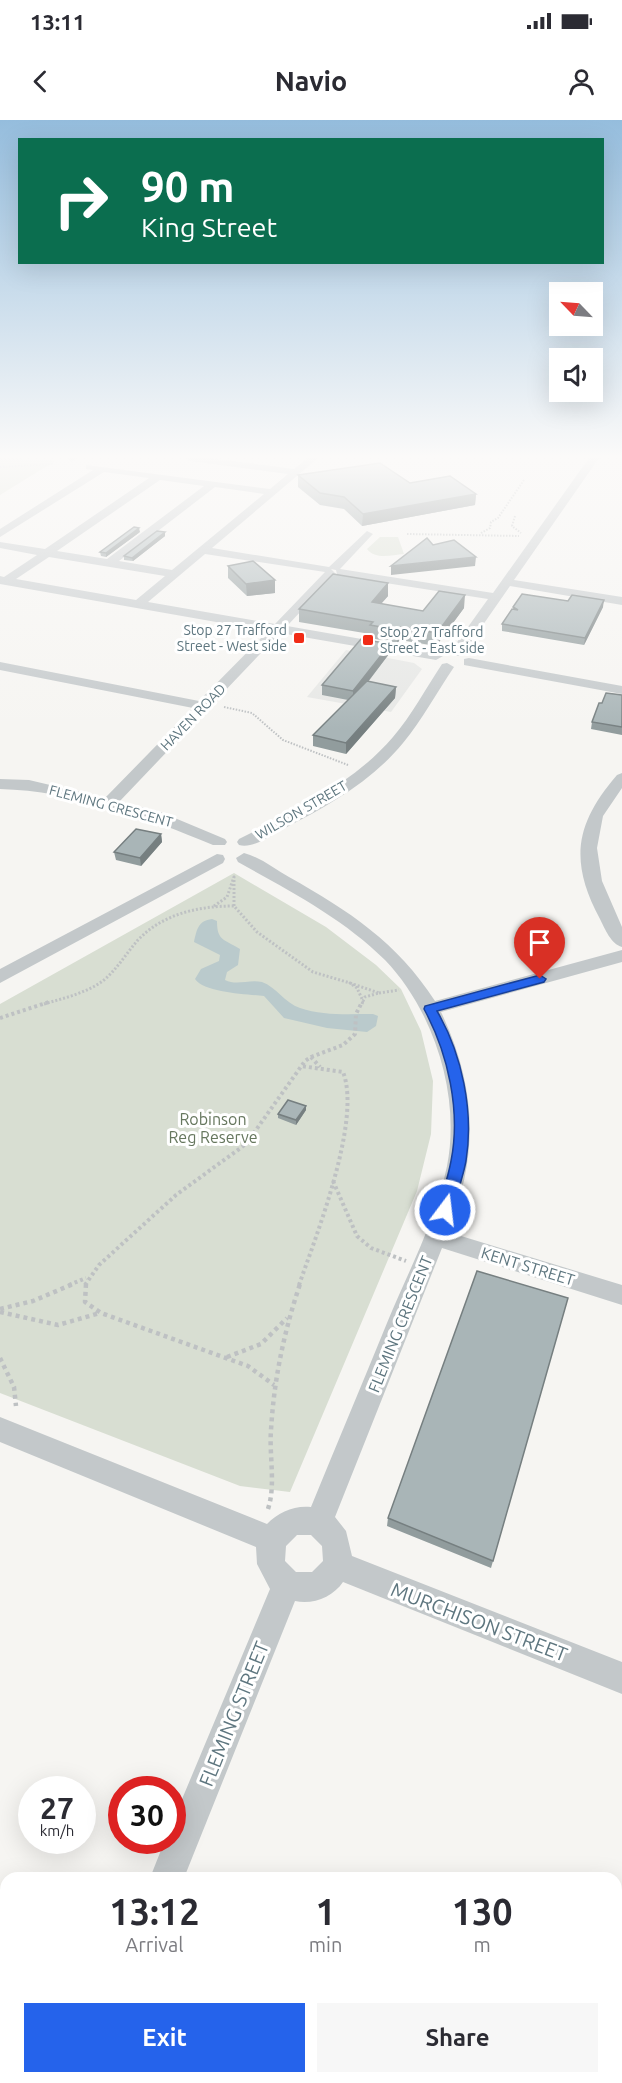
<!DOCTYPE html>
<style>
body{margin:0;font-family:Ubuntu,sans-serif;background:#f7f7f7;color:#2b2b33;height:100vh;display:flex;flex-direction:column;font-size:22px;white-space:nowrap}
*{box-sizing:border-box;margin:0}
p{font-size:20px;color:#7c7c81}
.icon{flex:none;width:33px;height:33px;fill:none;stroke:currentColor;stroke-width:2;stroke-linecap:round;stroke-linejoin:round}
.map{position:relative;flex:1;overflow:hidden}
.drawer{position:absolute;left:0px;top:1752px;width:622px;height:212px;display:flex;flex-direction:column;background:#fff;border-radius:18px 18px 0 0;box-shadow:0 6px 24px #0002}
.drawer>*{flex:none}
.banner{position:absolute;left:18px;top:18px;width:586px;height:126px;border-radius:0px;box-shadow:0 6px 24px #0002;background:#0b6e4f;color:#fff;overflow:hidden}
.needle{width:39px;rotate:295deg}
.buttons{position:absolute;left:549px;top:162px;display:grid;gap:12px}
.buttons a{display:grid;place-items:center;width:54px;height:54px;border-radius:0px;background:#fff;box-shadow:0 6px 24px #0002;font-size:30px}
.speed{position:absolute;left:18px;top:1656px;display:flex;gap:12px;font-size:30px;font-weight:700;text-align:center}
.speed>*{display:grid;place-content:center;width:78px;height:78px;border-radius:50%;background:#fff;box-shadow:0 6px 24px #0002;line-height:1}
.speed small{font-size:15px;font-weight:400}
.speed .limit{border:9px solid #d22;background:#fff;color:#111}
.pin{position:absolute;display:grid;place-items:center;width:51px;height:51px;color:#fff;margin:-62px -26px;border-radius:50% 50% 50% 0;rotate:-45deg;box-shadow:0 0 6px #0007}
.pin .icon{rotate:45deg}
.me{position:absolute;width:66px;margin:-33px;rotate:15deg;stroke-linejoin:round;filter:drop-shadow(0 0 4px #0008)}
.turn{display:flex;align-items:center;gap:21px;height:126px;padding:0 24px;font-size:27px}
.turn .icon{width:78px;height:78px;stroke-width:2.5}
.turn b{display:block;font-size:42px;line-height:51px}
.eta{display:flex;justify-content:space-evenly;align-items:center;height:102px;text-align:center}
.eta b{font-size:36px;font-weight:600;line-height:42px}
.cta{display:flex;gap:12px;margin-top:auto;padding:12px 24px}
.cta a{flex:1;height:69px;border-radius:0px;background:#2563eb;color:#fff;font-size:24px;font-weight:600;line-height:69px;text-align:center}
.cta a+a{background:#f7f7f7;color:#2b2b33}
.status{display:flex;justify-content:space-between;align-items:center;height:42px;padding:0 30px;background:#fff;direction:ltr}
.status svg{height:16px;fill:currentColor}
header{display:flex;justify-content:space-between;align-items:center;height:78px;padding:0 24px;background:#fff;font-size:27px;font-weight:600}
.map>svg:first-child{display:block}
.built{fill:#e6e7e5}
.green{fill:#d8ded2}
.water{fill:#bacacc}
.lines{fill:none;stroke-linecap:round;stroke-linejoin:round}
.path-far3{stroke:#bec1c3;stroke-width:2;stroke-dasharray:1.5 1.5;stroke-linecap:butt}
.path-far2{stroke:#bec1c3;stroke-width:3;stroke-dasharray:2 2;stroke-linecap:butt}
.path-far1{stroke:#bec1c3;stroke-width:4;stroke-dasharray:3 3;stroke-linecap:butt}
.path{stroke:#bec1c3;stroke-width:4.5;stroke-dasharray:4 4;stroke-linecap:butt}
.minor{fill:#c3c8ca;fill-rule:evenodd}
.wall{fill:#919c9d}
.shaded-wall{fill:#767f80}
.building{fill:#a9b5b7;stroke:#767f80;stroke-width:1.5}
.route{fill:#2563eb;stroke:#184099;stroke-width:1.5}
.poi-dot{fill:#f12b16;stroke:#fff;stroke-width:2}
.labels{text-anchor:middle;stroke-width:6;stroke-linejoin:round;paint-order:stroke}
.far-poi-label{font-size:14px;fill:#5e767f;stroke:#fff;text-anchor:end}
.far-street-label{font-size:14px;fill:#5e767f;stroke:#fff}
.park-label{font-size:16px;fill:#66775e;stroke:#fff}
.street-label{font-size:16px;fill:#5e767f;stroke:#fff}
.near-street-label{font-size:20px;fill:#5e767f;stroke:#fff}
</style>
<div class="status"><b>13:11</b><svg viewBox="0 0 49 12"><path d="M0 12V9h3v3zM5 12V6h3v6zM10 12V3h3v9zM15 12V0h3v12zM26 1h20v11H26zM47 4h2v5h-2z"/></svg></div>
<header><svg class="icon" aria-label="back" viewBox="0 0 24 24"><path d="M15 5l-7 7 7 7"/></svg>Navio<svg class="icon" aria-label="person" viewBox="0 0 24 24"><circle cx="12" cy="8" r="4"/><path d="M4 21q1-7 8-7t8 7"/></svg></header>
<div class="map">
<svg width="622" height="1963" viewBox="0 0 622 1963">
<rect width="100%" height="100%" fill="#f6f5f2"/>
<!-- built -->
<path class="built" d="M346,530L414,543L422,549L391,592L307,577Z"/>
<!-- green -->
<path class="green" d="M0,338L55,341L0,375Z
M380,417H398L404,434C391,435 376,440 367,429Z
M234,753L326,807L376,845L401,869L421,911L433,961L431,1014L417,1071L290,1372L240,1366L0,1273V884Z"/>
<!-- water -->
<path class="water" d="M212,799L217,801C217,821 224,819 240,829L238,845L227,852L225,860C237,866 249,859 262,862C276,867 285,883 300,888C323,896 349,894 373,894L378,896L376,906L367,912L327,908L284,898L264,876C246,874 205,873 195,859L201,849L219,841L220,835L194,822C197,809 198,801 212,799Z"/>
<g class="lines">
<!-- path-far3 -->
<path class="path-far3" d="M0,347L53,344
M515,396L512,406L521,413
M481,413L490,408L491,402L498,398L524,360
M407,414L519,416
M224,587L252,593L283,620L348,645"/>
<!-- path-far2 -->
<path class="path-far2" d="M214,786L227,777L234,757V786
M350,863L379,873L365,877L363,881L357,868Z
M379,873L399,870
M44,884C64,878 87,873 104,860C117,849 126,834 137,821C162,794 198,786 234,786L257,812L313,852L350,863
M362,884L363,881"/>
<!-- path-far1 -->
<path class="path-far1" d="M0,898L49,882
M311,937L343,925L355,914L356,894L362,882
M333,1061L357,1116L371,1128L406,1141
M69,1165L86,1158
M85,1165L99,1145L176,1075L246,1024L305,941L311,937L320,947
M299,1165C316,1116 362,1000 343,952L301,946"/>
<!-- path -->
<path class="path" d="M86,1164L85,1182L101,1193L248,1246L274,1265
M0,1189L33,1181L73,1164
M0,1192L58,1205L100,1193
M227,1237L261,1224L287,1198
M0,1238L14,1267L16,1286
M268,1389C276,1365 269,1335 271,1310C274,1259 284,1212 300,1164"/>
<!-- minor -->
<path class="minor" d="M67,338H79L71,342Z
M185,338H209L294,349L308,338H318L212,428L329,447L367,411L373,414L371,416L340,449L493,473L589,338H599L514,460L622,477V485L510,466L462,535L457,536L450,532L488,479L341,456L337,454L336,450L331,449L336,454L334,456L287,506L436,532L443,536L436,540L280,513L119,682L158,691L225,719L227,722L225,725H213C146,697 74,671 0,669V659L29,660L105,678L193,588L0,550V542L199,581L268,511L0,464V456L4,457L37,435L0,428V422L45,429L149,358L104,352L0,417V409L93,350L86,349V345L270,369L288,354L190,341ZM160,360L204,366L107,439L57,431ZM215,367L264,374L172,450L119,441ZM205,434L325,452L275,504L148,482ZM49,437L165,456L136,480L16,459Z
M469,538L622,566V574L464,545V539Z
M447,543L454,547C437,572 422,600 403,623C372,661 328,686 285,708C272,714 254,729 239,725L237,722L239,719C294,691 352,665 393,617C412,595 426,568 442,544Z
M622,653V668L603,696L597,728L602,761L622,807V827C611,824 605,809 600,799C569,741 575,704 617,655Z
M244,733C260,737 275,749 289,757C349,791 397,822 435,881L622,830V842L441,892C477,968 479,1034 448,1112L622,1165V1185L442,1128L335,1397L346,1411L352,1436L622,1542V1574L343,1462C333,1477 313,1485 295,1481L184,1758H150L165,1720H172V1703L270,1469L257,1444L256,1427L0,1322V1297L267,1404C278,1392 295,1385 311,1387C336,1326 362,1264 387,1203C408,1152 436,1100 447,1046C461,976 434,891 385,840C343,798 288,770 238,742L236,738ZM297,1415H311L322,1426L323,1441L312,1452H296L285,1441L286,1426Z
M217,734L223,735L225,739L223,743L0,863V849Z
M66,1958H104L102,1963H64Z"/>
</g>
<!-- wall -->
<path class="wall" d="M298,355L410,363L476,374L475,385L362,406L344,389L320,385L298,367Z
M140,412L106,437L101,436L100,432Z
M165,412V416L133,441L124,440V436Z
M228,446L275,473L247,476L228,458Z
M388,463V476L381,484L423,491L464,488L436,526L400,520L397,523L370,518V514L299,502V489Z
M513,487H603L584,525L502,511V504L513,489Z
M389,534L368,562L396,567L395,578L346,634L313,626V615L348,580L322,575V565Z
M622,575V615L591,609L592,602L602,583Z
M161,714L162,722L141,746L116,740L114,732Z
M306,990L296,1005L278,998V994Z
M568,1178L491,1448L387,1406L388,1398Z"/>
<!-- shaded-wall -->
<path class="shaded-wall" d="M476,374L475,385L362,406L363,394Z
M139,408L140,412L106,437V433Z
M165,412V416L133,441L132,438Z
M476,437L475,446L391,455V446Z
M275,460V473L247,476L246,464Z
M388,463V476L371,495L372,482Z
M465,475L464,488L436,526L437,513Z
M604,480L603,487L584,525L585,518Z
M401,507L400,520L397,523L398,510Z
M390,524L389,534L353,581V571Z
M396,567L395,578L346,634V623Z
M161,714L162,722L141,746L140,738Z
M306,986V990L296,1005V1000Z"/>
<!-- building -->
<path class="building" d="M380,343L410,363L450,356L476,374L363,394L344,377L320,373L298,355Z
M134,407L139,408L106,433L100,432Z
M157,411L165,412L132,438L124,436Z
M427,418L433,425L454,420L476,437L391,446Z
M253,441L275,460L246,464L228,446Z
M333,454L388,463L372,482L423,491L439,471L465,475L437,513L401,507L398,510L370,505L373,502L299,489Z
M522,474L568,481L572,475L604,480L585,518L502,504L512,489L518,490L513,487Z
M361,519L390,524L353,571L322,565Z
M367,561L396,567L346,623L313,615Z
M606,573L622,575V607L592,602L599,583H602Z
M136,709L161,714L140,738L114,732Z
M288,980L306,986L296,1000L278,994Z
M477,1151L568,1178L493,1441L388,1398Z"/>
<!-- sky -->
<linearGradient id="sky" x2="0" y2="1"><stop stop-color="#95bddd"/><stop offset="0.55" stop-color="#fbfaf9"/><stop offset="1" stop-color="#fbfaf9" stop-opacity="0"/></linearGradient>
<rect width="622" height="612" fill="url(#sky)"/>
<!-- route -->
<path class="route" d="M540,855L546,859L544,862L437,891C462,934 474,991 466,1041C463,1057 457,1074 452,1090L450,1095H440L438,1090C442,1074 448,1058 451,1041C461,991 448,933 424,889L425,886Z"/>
<!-- markers -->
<g class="poi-dot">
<rect x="293" y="512" width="12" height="12" rx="3"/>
<rect x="362" y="514" width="12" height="12" rx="3"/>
</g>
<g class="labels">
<!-- far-poi labels -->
<g class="far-poi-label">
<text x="287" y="515">Stop 27 Trafford<tspan x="287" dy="16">Street - West side</tspan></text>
<text x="380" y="517" text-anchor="start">Stop 27 Trafford<tspan x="380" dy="16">Street - East side</tspan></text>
</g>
<!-- far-street labels -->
<g class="far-street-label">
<text transform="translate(193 597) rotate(-46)" y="5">HAVEN ROAD</text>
<text transform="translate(111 686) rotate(15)" y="5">FLEMING CRESCENT</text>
<text transform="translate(301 690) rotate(-30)" y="5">WILSON STREET</text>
</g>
<!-- park labels -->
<g class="park-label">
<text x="213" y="1005">Robinson<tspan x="213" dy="18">Reg Reserve</tspan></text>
</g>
<!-- street labels -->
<g class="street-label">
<text transform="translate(528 1146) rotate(17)" y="6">KENT STREET</text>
<text transform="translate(400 1204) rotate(-68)" y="6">FLEMING CRESCENT</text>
</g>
<!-- near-street labels -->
<g class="near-street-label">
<text transform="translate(479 1502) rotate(21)" y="7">MURCHISON STREET</text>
<text transform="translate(234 1594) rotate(-68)" y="7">FLEMING STREET</text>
</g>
</g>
</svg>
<div class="buttons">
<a><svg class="needle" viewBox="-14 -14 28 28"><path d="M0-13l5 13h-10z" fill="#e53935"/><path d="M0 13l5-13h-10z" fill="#7c7c81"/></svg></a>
<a><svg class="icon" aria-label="sound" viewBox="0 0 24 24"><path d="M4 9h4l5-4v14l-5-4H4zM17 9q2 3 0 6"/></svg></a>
</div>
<div class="speed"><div>27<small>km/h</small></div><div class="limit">30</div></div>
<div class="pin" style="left:540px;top:859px;background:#d93025"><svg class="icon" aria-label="arrive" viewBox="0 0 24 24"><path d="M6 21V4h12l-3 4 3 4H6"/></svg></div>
<svg class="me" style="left:445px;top:1090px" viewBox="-20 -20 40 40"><circle r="17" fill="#2563eb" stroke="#fff" stroke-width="3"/><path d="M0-11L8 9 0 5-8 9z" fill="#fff"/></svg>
<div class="banner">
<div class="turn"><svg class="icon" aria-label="right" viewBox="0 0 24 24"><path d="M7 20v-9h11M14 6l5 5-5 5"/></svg><div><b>90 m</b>King Street</div></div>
</div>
<section class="drawer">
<div class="eta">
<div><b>13:12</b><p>Arrival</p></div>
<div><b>1</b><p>min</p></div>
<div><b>130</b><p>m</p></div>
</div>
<div class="cta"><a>Exit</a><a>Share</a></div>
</section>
</div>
